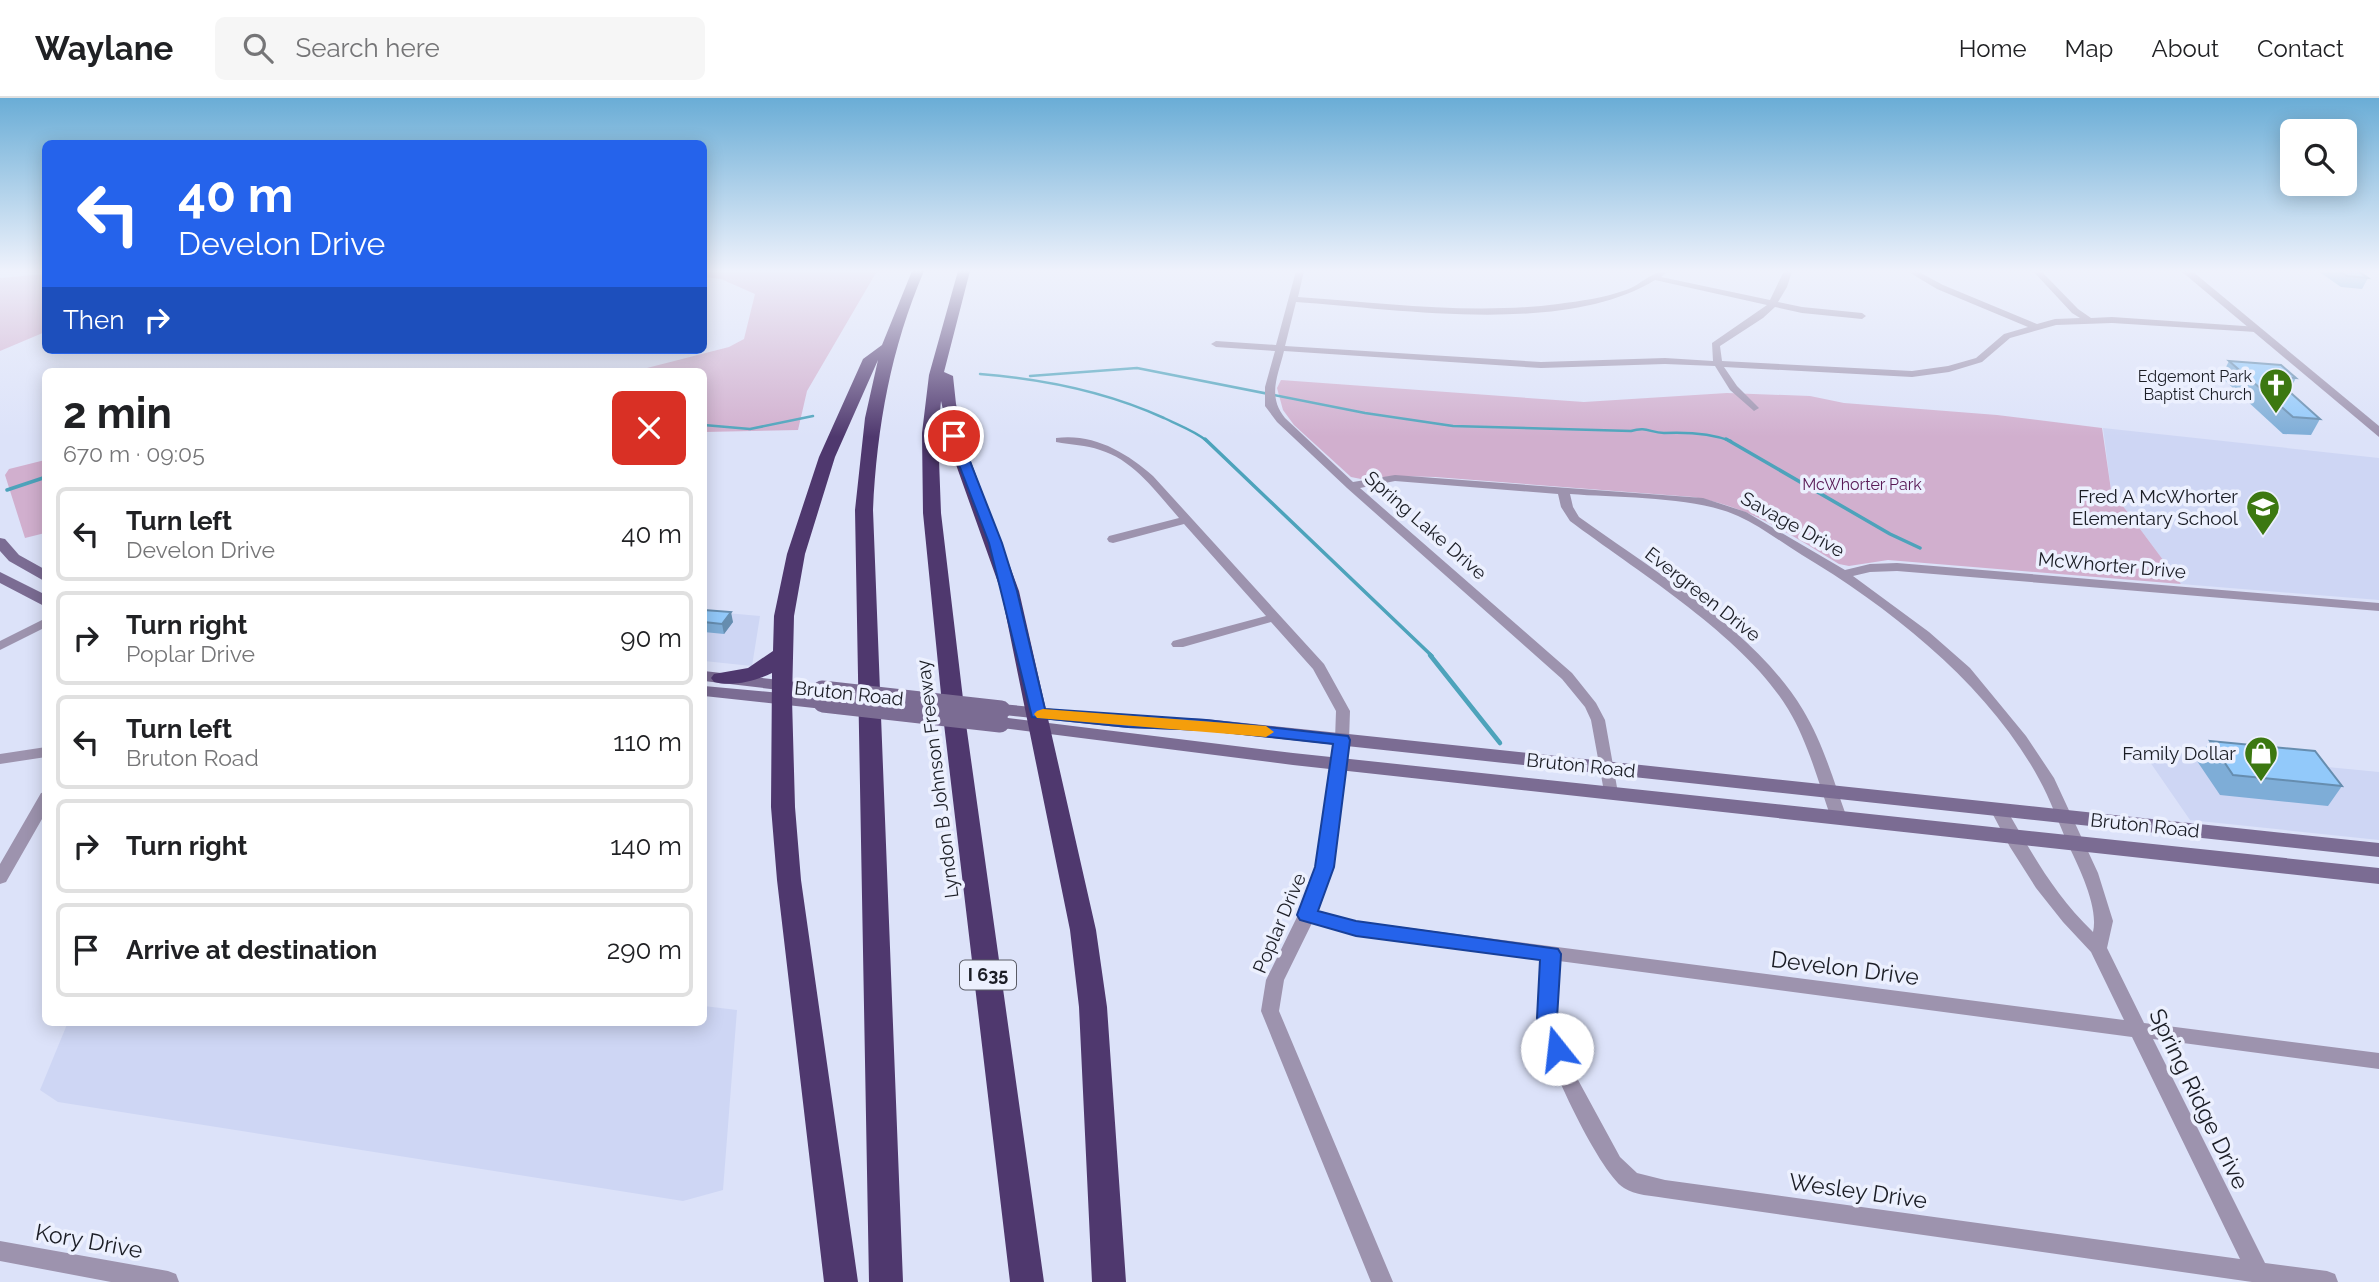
<!DOCTYPE html>
<meta charset="utf-8">
<style>
body{margin:0;font-family:Raleway,sans-serif;background:#f6f6f6;color:#202124;height:100vh;display:flex;flex-direction:column;font-size:26px;white-space:nowrap}
*{box-sizing:border-box;margin:0}
p{font-size:23px;color:#757577}
.icon{flex:none;width:38px;height:38px;fill:none;stroke:currentColor;stroke-width:2;stroke-linecap:round;stroke-linejoin:round}
.map{position:relative;flex:1;overflow:hidden}
.sheet{position:absolute;left:42px;top:270px;width:665px;height:658px;display:flex;flex-direction:column;background:#fff;border-radius:10px;box-shadow:0 4px 18px #0003}
.sheet>*{flex:none}
.banner{position:absolute;left:42px;top:42px;width:665px;height:214px;border-radius:10px;box-shadow:0 4px 18px #0003;background:#2563eb;color:#fff;overflow:hidden}
.controls{position:absolute;left:2280px;top:21px;display:grid;gap:14px}
.controls a{display:grid;place-items:center;width:77px;height:77px;border-radius:10px;background:#fff;box-shadow:0 4px 18px #0003;font-size:35px}
.pin{position:absolute;display:grid;place-items:center;width:60px;height:60px;color:#fff;margin:-30px;border:4px solid #fff;border-radius:50%;box-shadow:0 2px 7px #0007}
.me{position:absolute;width:77px;margin:-38px;rotate:344deg;stroke-linejoin:round;filter:drop-shadow(0 0 5px #0008)}
.turn{display:flex;align-items:center;gap:24px;height:147px;padding:0 21px;font-size:32px}
.turn .icon{width:91px;height:91px;stroke-width:2.5}
.turn b{display:block;font-size:49px;line-height:60px}
.then{display:flex;align-items:center;height:66px;padding:0 21px;background:#0003;gap:14px;font-size:26px}
.round{display:grid;place-items:center;flex:none;width:74px;height:74px;border-radius:10px;background:#f6f6f6}
.overview{display:flex;align-items:center;justify-content:space-between;height:119px;padding:0 21px}
h1{font-size:42px;font-weight:700;line-height:52px}
ul{padding:0;list-style:none}
li{display:flex;align-items:center;gap:21px;height:94px;margin:0 14px 10px;padding:0 7px;border:4px solid #e0e0e0;border-radius:10px}
li div{flex:1}
li b{display:block;font-size:26px}
li em{font-style:normal}
header{display:flex;align-items:center;gap:42px;box-sizing:border-box;height:98px;padding:0 35px;background:#fff;border-bottom:2px solid #e0e0e0}
header strong{font-size:33px}
nav{display:flex;gap:38px;margin-inline-start:auto;font-size:24px}
.search{width:490px;height:63px;background:#f6f6f6;display:flex;align-items:center;gap:18px;box-sizing:border-box;padding:0 24px;border-radius:10px;color:#757577;font-size:26px}
.map>svg:first-child{display:block}
.built{fill:#ced6f4}
.green{fill:#d1afce}
.lines{fill:none;stroke-linecap:round;stroke-linejoin:round}
.stream-far2{stroke:#4da3bb;stroke-width:2.5}
.stream-far1{stroke:#4da3bb;stroke-width:3.5}
.stream{stroke:#4da3bb;stroke-width:4.5}
.minor{fill:#9d93ae;fill-rule:evenodd}
.tertiary{fill:#9d93ae;fill-rule:evenodd}
.secondary{fill:#7b6c93;fill-rule:evenodd}
.motorway{fill:#4f386e;fill-rule:evenodd}
.secondary-bridge{stroke:#7b6c93;stroke-width:19}
.wall{fill:#7eadd7}
.shaded-wall{fill:#668daf}
.building{fill:#92c9fa;stroke:#668daf;stroke-width:2}
.route{fill:#2563eb;stroke:#184099;stroke-width:2}
.slow{fill:#f59e0b}
.labels{text-anchor:middle;stroke-width:7;stroke-linejoin:round;paint-order:stroke}
.far-poi-label{font-size:16px;fill:#1b1d25;stroke:#ecf0fe;text-anchor:end}
.far-park-label{font-size:16px;fill:#581955;stroke:#ecf0fe}
.shield{fill:#ecf0fe;stroke:#5a5c66;stroke-width:2}
.shield-label{font-size:18px;font-weight:bold;fill:#1b1d25}
.poi-label{font-size:19px;fill:#1b1d25;stroke:#ecf0fe;text-anchor:end}
.street-label{font-size:19px;fill:#1b1d25;stroke:#ecf0fe}
.near-street-label{font-size:23px;fill:#1b1d25;stroke:#ecf0fe}
</style>
<header>
<strong>Waylane</strong>
<div class="search"><svg class="icon" aria-label="search" viewBox="0 0 24 24"><circle cx="10" cy="10" r="6"/><path d="M15 15l6 6"/></svg>Search here</div>
<nav><a>Home</a><a>Map</a><a>About</a><a>Contact</a></nav>
</header>
<div class="map">
<svg width="2379" height="1184" viewBox="0 0 2379 1184">
<rect width="100%" height="100%" fill="#dce2f9"/>
<!-- built -->
<path class="built" d="M2103,330L2379,360V502L2181,486L2111,392Z
M704,513L760,518L752,568L704,563Z
M2141,651L2379,674V742L2190,722Z
M704,908L737,912L723,1092L683,1103L58,1004L40,992L68,924H704Z"/>
<!-- green -->
<path class="green" d="M704,173H877L807,293L798,332L704,334V273H487L643,271L729,249L744,241L755,196L721,181L704,179Z
M45,176V234L0,253V180Z
M1281,282L1584,304L1727,295L1810,298L1844,305L1997,317L2102,330L2111,392L2181,486L1888,462L1849,468L1839,466C1790,436 1750,409 1693,399L1435,379L1398,378L1361,381L1351,379L1294,327L1283,312L1277,290Z
M45,362V435L25,440L5,377L9,371Z"/>
<g class="lines">
<!-- stream-far2 -->
<path class="stream-far2" d="M980,276C1044,281 1105,293 1164,320C1178,327 1195,333 1207,343
M1030,278L1137,270L1365,315L1453,328L1631,333C1647,328 1650,335 1664,335C1686,334 1710,335 1731,343
M704,327L750,331L813,318"/>
<!-- stream-far1 -->
<path class="stream-far1" d="M1205,341L1432,558
M1726,341L1890,436L1920,450
M7,392L46,379"/>
<!-- stream -->
<path class="stream" d="M1430,557L1500,645"/>
<!-- minor -->
<path class="minor" d="M1296,173H1304L1298,199C1384,205 1472,217 1558,206C1581,203 1603,200 1626,192C1641,187 1651,173 1668,173L1661,179L1770,202L1784,173H1792L1787,189L1778,204L1802,209L1862,215L1866,218L1862,221L1802,215L1775,209L1763,220L1720,248L1722,263L1912,273L1948,268L1976,260L2004,236L2028,229L1937,191L1907,173H1917L1943,187L2037,226L2055,221L2080,220L2072,215L2033,173H2041L2078,211L2091,220L2112,219L2259,229V233L2256,234L2112,225L2056,227L2010,240L1982,264L1949,274L1912,279L1724,269L1737,288L1759,310L1754,313L1730,292L1715,268L1665,266L1541,270L1284,253C1278,278 1267,298 1285,320L1353,384L1395,377L1703,400L1746,414L1845,472L1870,466L1897,465L2379,505V513L1897,473L1870,474L1853,478L1929,534L1970,570L2026,638L2054,680L2098,775L2113,823L2107,850L2144,925L2379,955V971L2153,941L2265,1165L2327,1173L2335,1176L2338,1184H2252L1665,1100C1653,1098 1634,1097 1624,1090C1598,1073 1541,951 1538,920C1536,901 1540,880 1541,861L1356,837L1312,825L1284,882L1279,913L1393,1184H1371L1261,913L1266,882L1298,817L1316,769L1335,642L1336,613L1313,571L1271,524L1183,549H1173L1171,546L1173,543L1266,518L1184,426L1113,445L1109,444L1107,441L1109,438L1179,420C1157,395 1134,362 1100,352C1086,347 1071,347 1056,344V340C1093,335 1126,354 1153,378L1324,566L1350,613L1349,642L1332,769L1317,813L1356,823L2124,922L2091,854L2063,824L2036,790L2010,749L1990,711L1992,707H2004C2032,755 2052,794 2093,834C2099,808 2078,768 2067,744C2058,723 2050,701 2039,681C1989,588 1891,510 1802,457C1781,444 1760,428 1738,418C1694,398 1619,400 1570,396L1573,409L1579,419C1652,472 1756,533 1803,612C1823,645 1834,684 1847,720L1845,724H1833L1831,720C1818,683 1808,644 1788,611C1745,539 1638,474 1570,423L1561,409L1558,396L1395,383L1360,390L1572,575L1596,605L1605,622L1618,695L1615,699H1605L1591,622L1585,609L1562,581L1347,390L1277,324L1265,308V289L1275,253L1216,249L1211,246L1216,243L1276,247ZM1655,182L1767,207L1712,245L1713,263L1665,260L1541,264L1285,248L1296,204C1399,211 1564,238 1655,182ZM1559,863L2132,939L2240,1161L1665,1082L1637,1075L1620,1059L1571,969L1556,920Z
M46,520V529L0,552V543Z
M46,649V659L0,666V656Z
M46,694V714L6,784L0,786V766L41,695Z
M0,1143L168,1173L176,1176L179,1184H111L0,1163Z"/>
<!-- tertiary -->
<path class="tertiary" d="M2181,173H2192L2379,328V339Z"/>
<!-- secondary -->
<path class="secondary" d="M0,440L5,441L19,457L46,472V484L9,463L0,453Z
M0,474L46,497V509L0,485Z
M704,573L822,587L831,592L822,597L704,583Z
M704,588L823,599L832,605L823,611L704,598Z
M1001,606L1128,618L1206,621L2379,745V759L1206,633L1128,630L995,616L992,612Z
M1000,619L1293,655L2379,770V786L1293,667L994,629L991,625L994,621Z"/>
<!-- motorway -->
<path class="motorway" d="M912,173H924C891,250 877,328 873,412L903,1184H869L855,412L865,320L878,262L835,359L805,456L794,518L792,601L795,709L801,782L858,1184H824L777,782L771,709L772,575C755,583 732,589 714,584L711,580L714,576L748,570L773,553L774,518L787,456L819,359L863,261L882,247Z
M958,173H970L944,274L953,278L956,306L970,361L1019,493L1096,832L1107,909L1126,1184H1092L1079,909L1070,832L1001,493L954,361L941,303L938,335L941,415L966,626L1044,1184H1010L944,626L923,415L922,335L929,277Z"/>
<!-- secondary-bridge -->
<path class="secondary-bridge" d="M822,592L1001,612
M823,605L1000,625"/>
</g>
<!-- wall -->
<path class="wall" d="M2318,173H2358L2368,180L2362,191L2341,189Z
M2229,263L2296,280L2289,293L2320,321L2311,337L2283,336L2221,279Z
M704,512L733,524L724,536L704,534Z
M2210,643L2342,688L2328,708L2220,697L2197,663Z"/>
<!-- shaded-wall -->
<path class="shaded-wall" d="M731,514L733,524L724,536L722,526Z"/>
<!-- building -->
<path class="building" d="M2339,173H2358L2368,180L2347,178Z
M2229,263L2281,267L2296,280L2272,278L2320,321L2293,319Z
M704,512L731,514L722,526L704,524Z
M2210,643L2315,653L2342,688L2233,677Z"/>
<!-- sky -->
<linearGradient id="sky" x2="0" y2="1"><stop stop-color="#6aadd6"/><stop offset="0.51" stop-color="#eff2fc"/><stop offset="1" stop-color="#eff2fc" stop-opacity="0"/></linearGradient>
<rect width="2379" height="339" fill="url(#sky)"/>
<!-- route -->
<path class="route" d="M954,334L960,338L1002,445L1017,493L1045,611L1206,622L1348,638L1350,642L1334,769L1318,813L1356,823L1558,851L1561,856L1557,920L1568,951L1564,958L1557,960L1549,958L1537,920L1540,862L1356,838L1300,822L1297,817L1315,769L1333,646L1206,632L1128,629L1032,619L989,445L948,338Z"/>
<!-- slow -->
<path class="slow" d="M1043,611L1266,628L1274,634L1266,639L1037,620L1034,616L1037,613Z"/>
<!-- icons -->
<defs>
<g id="church-pin" transform="scale(1.75)"><path d="M0 17L-7.5 6A9.5 9.5 0 1 1 7.5 6Z" fill="#3c7811" stroke="#ecf0fe"/><path d="M-1.2-6h2.4v3.5h3.3v2.4h-3.3V6h-2.4V-.1h-3.3v-2.4h3.3Z" fill="#fff"/></g>
<g id="school-pin" transform="scale(1.75)"><path d="M0 17L-7.5 6A9.5 9.5 0 1 1 7.5 6Z" fill="#3c7811" stroke="#ecf0fe"/><path d="M0-5L7-2L0 1L-7-2ZM-4 1L0 2.5L4 1V4Q0 6-4 4Z" fill="#fff"/></g>
<g id="shop-pin" transform="scale(1.75)"><path d="M0 17L-7.5 6A9.5 9.5 0 1 1 7.5 6Z" fill="#3c7811" stroke="#ecf0fe"/><path d="M-5-2.5h2.3a2.7 3.5 0 0 1 5.4 0H5L5.5 6h-11ZM-1.5-2.5h3a1.5 2.3 0 0 0-3 0Z" fill="#fff"/></g>
</defs>
<g fill-rule="evenodd">
<use href="#church-pin" x="2276" y="287"/>
<use href="#school-pin" x="2263" y="409"/>
<use href="#shop-pin" x="2261" y="655"/>
</g>
<g class="labels">
<!-- far-poi labels -->
<g class="far-poi-label">
<text x="2252" y="284">Edgemont Park<tspan x="2252" dy="18">Baptist Church</tspan></text>
</g>
<!-- far-park labels -->
<g class="far-park-label">
<text x="1862" y="392">McWhorter Park</text>
</g>
<!-- shield labels -->
<rect class="shield" x="960" y="862.5" width="56" height="29" rx="5"/>
<g class="shield-label">
<text x="988" y="883">I 635</text>
</g>
<!-- poi labels -->
<g class="poi-label">
<text x="2238" y="405">Fred A McWhorter<tspan x="2238" dy="22">Elementary School</tspan></text>
<text x="2236" y="662">Family Dollar</text>
</g>
<!-- street labels -->
<g class="street-label">
<text transform="translate(1793 426) rotate(29)" y="7">Savage Drive</text>
<text transform="translate(1426 427) rotate(41)" y="7">Spring Lake Drive</text>
<text transform="translate(2112 467) rotate(5)" y="7">McWhorter Drive</text>
<text transform="translate(1703 496) rotate(38)" y="7">Evergreen Drive</text>
<text transform="translate(849 595) rotate(6)" y="7">Bruton Road</text>
<text transform="translate(1581 667) rotate(6)" y="7">Bruton Road</text>
<text transform="translate(937 681) rotate(-97)" y="7">Lyndon B Johnson Freeway</text>
<text transform="translate(2145 727) rotate(6)" y="7">Bruton Road</text>
<text transform="translate(1279 825) rotate(-67)" y="7">Poplar Drive</text>
</g>
<!-- near-street labels -->
<g class="near-street-label">
<text transform="translate(1845 870) rotate(7)" y="8">Develon Drive</text>
<text transform="translate(2199 1001) rotate(64)" y="8">Spring Ridge Drive</text>
<text transform="translate(1858 1093) rotate(8)" y="8">Wesley Drive</text>
<text transform="translate(89 1143) rotate(10)" y="8">Kory Drive</text>
</g>
</g>
</svg>
<div class="controls">
<a><svg class="icon" aria-label="search" viewBox="0 0 24 24"><circle cx="10" cy="10" r="6"/><path d="M15 15l6 6"/></svg></a>
</div>
<div class="pin" style="left:954px;top:338px;background:#d93025"><svg class="icon" aria-label="arrive" viewBox="0 0 24 24"><path d="M6 21V4h12l-3 4 3 4H6"/></svg></div>
<svg class="me" style="left:1557px;top:951px" viewBox="-20 -20 40 40"><circle r="19" fill="#fff"/><path d="M0-13L10 11 0 6-10 11z" fill="#2563eb"/></svg>
<div class="banner">
<div class="turn"><svg class="icon" aria-label="left" viewBox="0 0 24 24"><path d="M17 20v-9H6M10 6l-5 5 5 5"/></svg><div><b>40 m</b>Develon Drive</div></div>
<div class="then">Then<svg class="icon" aria-label="right" viewBox="0 0 24 24"><path d="M7 20v-9h11M14 6l5 5-5 5"/></svg></div>
</div>
<section class="sheet">
<div class="overview"><div><h1>2 min</h1><p>670 m · 09:05</p></div><a class="round" style="background:#d93025;color:#fff"><svg class="icon" aria-label="close" viewBox="0 0 24 24"><path d="M6 6l12 12M18 6L6 18"/></svg></a></div>
<ul>
<li><svg class="icon" aria-label="left" viewBox="0 0 24 24"><path d="M17 20v-9H6M10 6l-5 5 5 5"/></svg><div><b>Turn left</b><p>Develon Drive</p></div><em>40 m</em></li>
<li><svg class="icon" aria-label="right" viewBox="0 0 24 24"><path d="M7 20v-9h11M14 6l5 5-5 5"/></svg><div><b>Turn right</b><p>Poplar Drive</p></div><em>90 m</em></li>
<li><svg class="icon" aria-label="left" viewBox="0 0 24 24"><path d="M17 20v-9H6M10 6l-5 5 5 5"/></svg><div><b>Turn left</b><p>Bruton Road</p></div><em>110 m</em></li>
<li><svg class="icon" aria-label="right" viewBox="0 0 24 24"><path d="M7 20v-9h11M14 6l5 5-5 5"/></svg><div><b>Turn right</b></div><em>140 m</em></li>
<li><svg class="icon" aria-label="arrive" viewBox="0 0 24 24"><path d="M6 21V4h12l-3 4 3 4H6"/></svg><div><b>Arrive at destination</b></div><em>290 m</em></li>
</ul>
</section>
</div>
